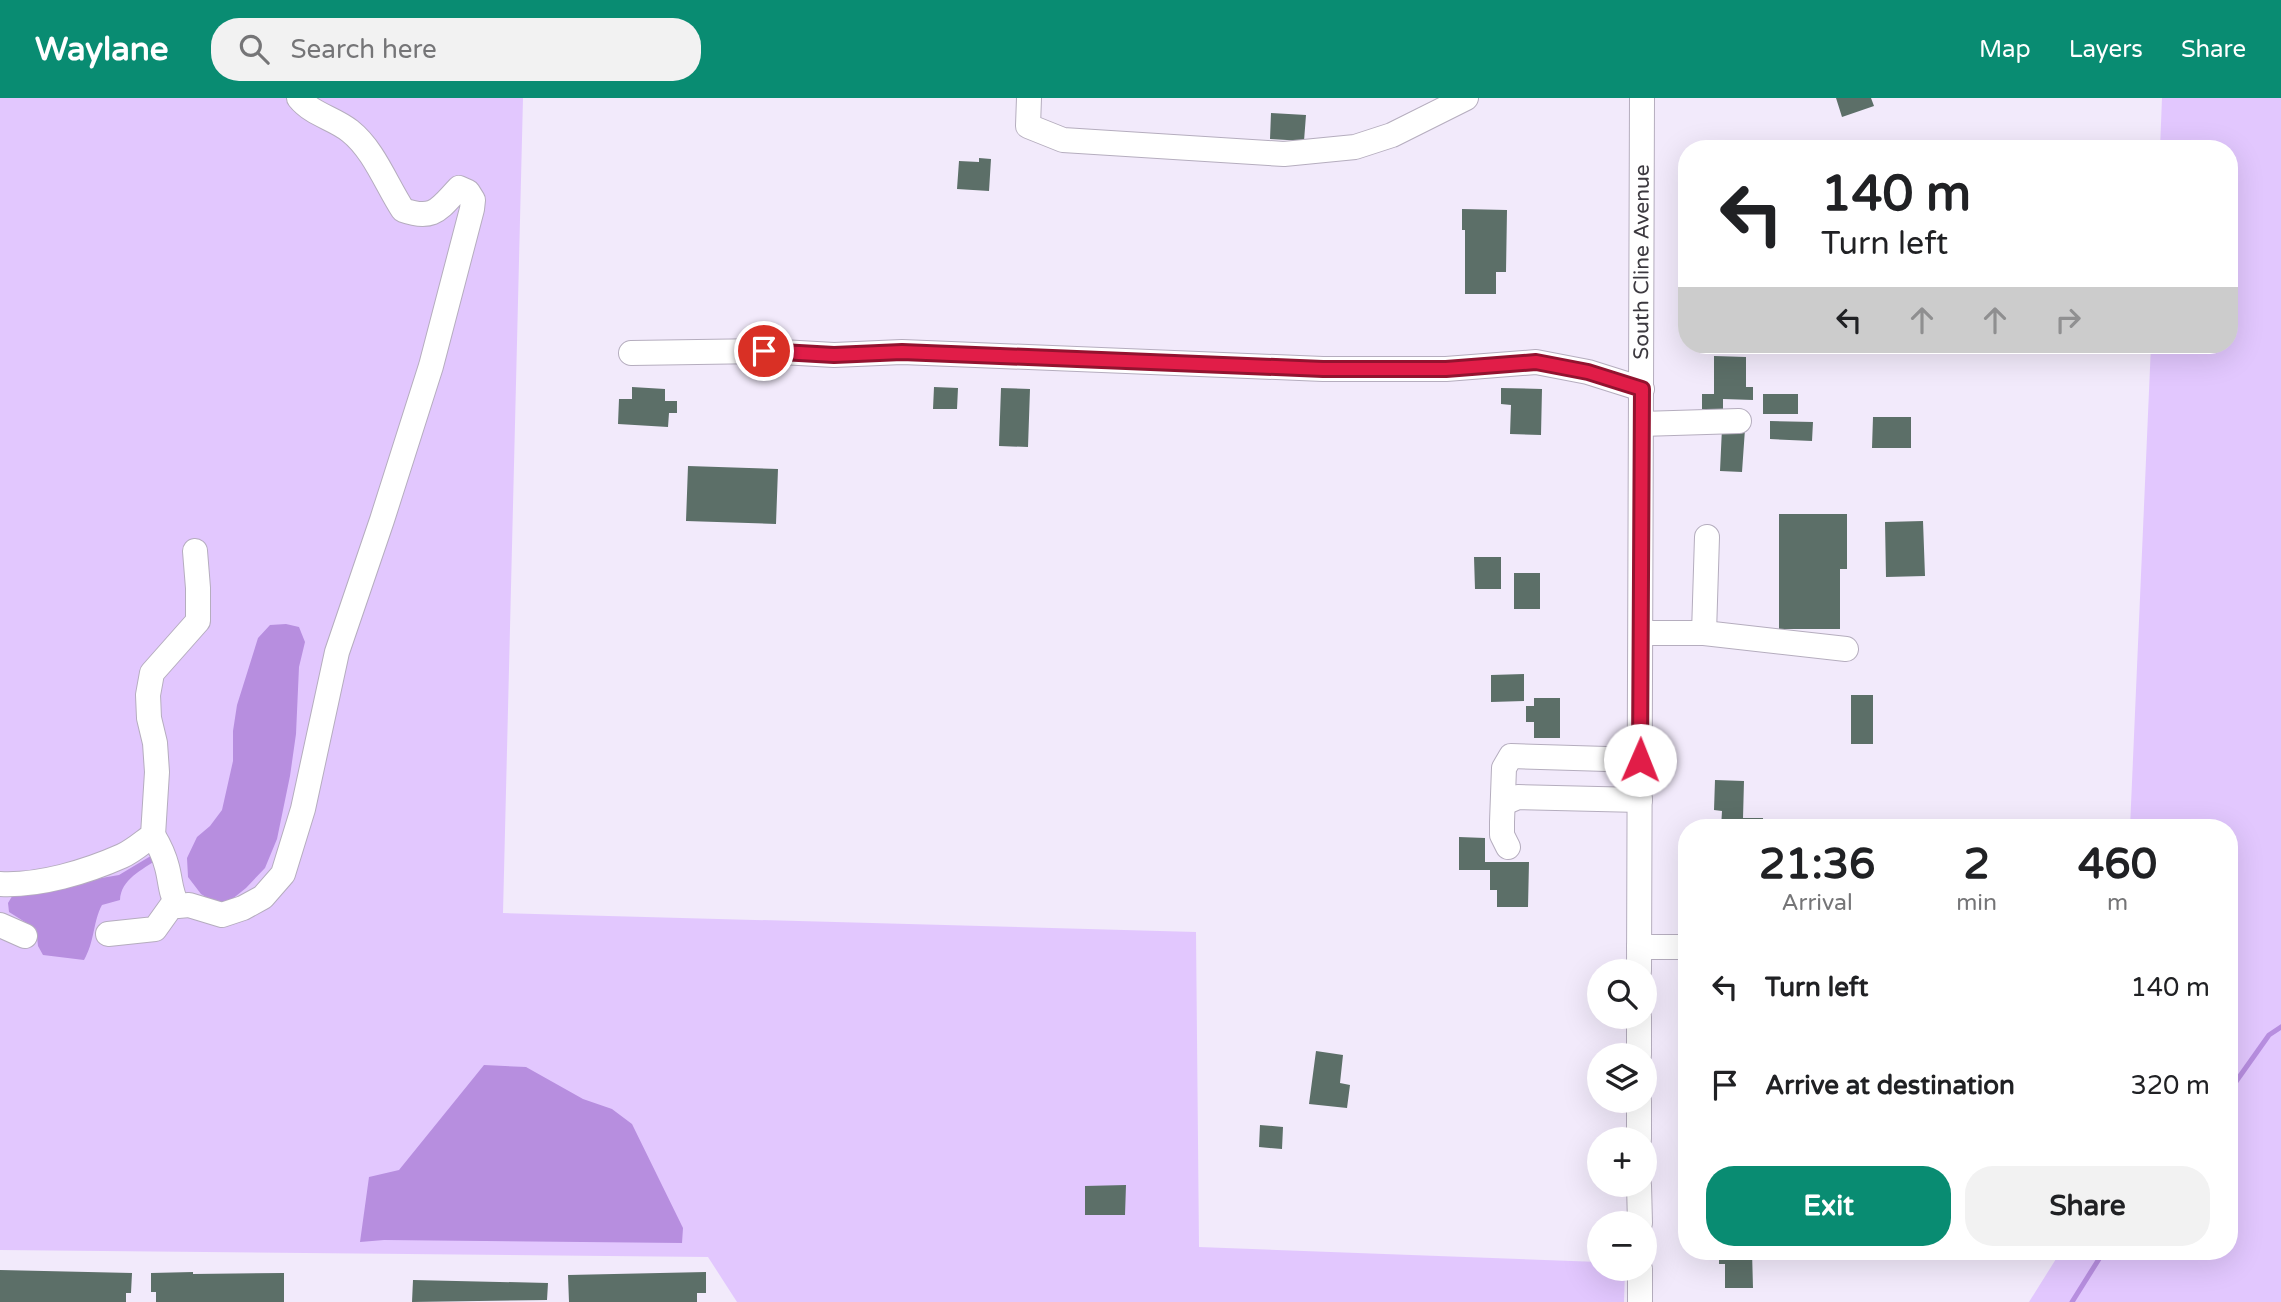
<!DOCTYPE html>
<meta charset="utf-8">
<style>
body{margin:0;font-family:"Varela Round",sans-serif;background:#f2f2f2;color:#202124;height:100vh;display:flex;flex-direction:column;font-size:26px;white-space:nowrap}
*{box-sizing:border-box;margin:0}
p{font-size:23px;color:#757577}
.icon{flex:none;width:38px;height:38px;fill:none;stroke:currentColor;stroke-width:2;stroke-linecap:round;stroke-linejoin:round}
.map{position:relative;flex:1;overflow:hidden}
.side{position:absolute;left:1678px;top:721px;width:560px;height:441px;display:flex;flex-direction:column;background:#fff;border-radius:28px;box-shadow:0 7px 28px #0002}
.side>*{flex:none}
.banner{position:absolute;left:1678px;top:42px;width:560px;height:214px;border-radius:28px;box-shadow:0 7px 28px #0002;background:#fff;color:#202124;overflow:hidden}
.controls{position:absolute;left:1587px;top:861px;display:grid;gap:14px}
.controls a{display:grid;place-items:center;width:70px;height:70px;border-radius:50%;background:#fff;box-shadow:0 7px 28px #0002;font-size:35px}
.pin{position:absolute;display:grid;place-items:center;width:60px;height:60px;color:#fff;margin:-30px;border:4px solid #fff;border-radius:50%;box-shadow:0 2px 7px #0007}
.me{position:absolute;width:77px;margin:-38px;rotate:1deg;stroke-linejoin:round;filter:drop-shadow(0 0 5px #0008)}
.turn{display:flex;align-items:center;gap:24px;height:147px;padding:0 28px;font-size:32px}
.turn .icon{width:91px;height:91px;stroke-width:2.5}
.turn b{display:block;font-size:49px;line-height:60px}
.lanes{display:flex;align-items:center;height:66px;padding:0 28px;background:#0003;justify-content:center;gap:35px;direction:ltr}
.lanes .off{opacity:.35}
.eta{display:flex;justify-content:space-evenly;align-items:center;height:119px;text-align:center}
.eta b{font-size:42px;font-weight:700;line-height:49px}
.primary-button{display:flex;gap:14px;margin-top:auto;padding:14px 28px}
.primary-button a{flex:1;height:80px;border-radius:28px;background:#098c72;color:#fff;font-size:28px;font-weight:700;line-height:80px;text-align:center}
.primary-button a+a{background:#f2f2f2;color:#202124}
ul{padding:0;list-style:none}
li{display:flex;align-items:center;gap:21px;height:98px;padding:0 28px}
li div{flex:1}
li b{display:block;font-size:26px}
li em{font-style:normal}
header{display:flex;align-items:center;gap:42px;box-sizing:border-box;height:98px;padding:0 35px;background:#098c72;color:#fff}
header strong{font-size:33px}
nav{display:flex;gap:38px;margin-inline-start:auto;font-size:24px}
.search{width:490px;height:63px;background:#f2f2f2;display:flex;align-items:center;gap:18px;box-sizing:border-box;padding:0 24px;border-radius:28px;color:#757577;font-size:26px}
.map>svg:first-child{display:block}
.green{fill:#e2c7fe}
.water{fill:#b78edf}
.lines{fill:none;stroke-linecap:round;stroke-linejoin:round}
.stream{stroke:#b78edf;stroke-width:5}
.building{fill:#5c6f68}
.minor-casing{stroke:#b5adbe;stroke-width:26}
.minor{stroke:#fff;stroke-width:24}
.route-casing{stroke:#92132f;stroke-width:18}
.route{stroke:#e11d48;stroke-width:12}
.labels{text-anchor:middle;stroke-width:7;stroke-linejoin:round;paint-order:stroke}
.street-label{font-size:21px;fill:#3c393f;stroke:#fff}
</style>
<header>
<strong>Waylane</strong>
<div class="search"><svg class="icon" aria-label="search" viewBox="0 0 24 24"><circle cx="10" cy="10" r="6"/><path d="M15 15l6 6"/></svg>Search here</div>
<nav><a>Map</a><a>Layers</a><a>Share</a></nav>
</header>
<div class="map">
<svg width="2281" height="1204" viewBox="0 0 2281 1204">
<rect width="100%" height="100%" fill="#f2eafb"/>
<!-- green -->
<path class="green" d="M0,0H523L503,815L1196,834L1199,1149L1599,1164L1600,1171H1625L1624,1204H737L708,1159L0,1152Z
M2162,0H2281V1204H2029L2061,1153H2230V730H2130L2151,247H2230V51H2160Z"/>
<!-- water -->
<path class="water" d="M286,526L299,529L305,544L299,569L296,636L290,678L277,741L265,770L246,790L231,802L217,806L201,796L188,779L187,760L197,739L210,728L222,712L233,663V633L237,607L258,540L270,527Z
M154,756L158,761C142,772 121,781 120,802L102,807C93,823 95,843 84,862L43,857L38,848L36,831L9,814L8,805L14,795L119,777Z
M484,967L526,969L583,1001L612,1011L632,1026L683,1130L682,1145L384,1142L360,1144L369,1079L399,1072Z"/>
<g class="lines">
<!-- stream -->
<path class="stream" d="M2230,992L2269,937L2281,929
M2072,1204L2104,1153"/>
</g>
<!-- building -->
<path class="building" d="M1836,0H1871L1874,8L1842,19Z
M1271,15L1306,17L1304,43L1270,41Z
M979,60L991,61L989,93L957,91L959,63L979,64Z
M1462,111L1507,112L1506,174H1496V196H1465V132H1462Z
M1714,258L1746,259V289H1753V302L1723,301V311H1702V296H1714Z
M632,289L665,291V303H677V315H669L668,329L618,326L619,301H632Z
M934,289L958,290L957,311H933Z
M1001,290L1030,291L1028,349L999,348Z
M1501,290L1542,291L1541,337L1510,336L1511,307L1501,306Z
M1763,296H1798V316H1763Z
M1873,319H1911V350H1872Z
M1770,323L1813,324L1812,343L1770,341Z
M1722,330L1745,331L1742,374L1720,373Z
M688,368L778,371L776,426L686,423Z
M1779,416H1847V471H1840V531H1779Z
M1923,423L1925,478L1886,479L1885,424Z
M1474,459H1501V491H1475Z
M1514,475H1540V511H1514Z
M1524,576V603L1491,604V577Z
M1851,597H1873V646H1851Z
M1534,600H1560V640H1534V624H1526V608H1534Z
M1715,682L1744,683L1743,720H1763V730H1721L1722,713L1714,712Z
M1459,739L1485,740V764H1529L1528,809H1497V792H1490V772H1459Z
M1316,953L1343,957L1340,985L1350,987L1347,1010L1309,1006Z
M1260,1027L1283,1029L1282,1051L1259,1049Z
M1126,1087L1125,1117H1085V1088Z
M1719,1153H1752L1753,1190H1725V1166H1719Z
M0,1172L132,1175L131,1195H126V1204H0Z
M193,1174V1176L284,1175V1204H156V1194H151V1175Z
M706,1174V1195H697V1204H569L568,1177Z
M413,1182L548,1185L547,1202L412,1204Z"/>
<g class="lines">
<!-- minor casing -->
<g class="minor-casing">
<g id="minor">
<path d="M1029,0L1028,28L1063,42L1284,56L1355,49L1392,37L1466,0"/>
<path d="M631,255L764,253L834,257L902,254L1323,271H1446L1536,264L1588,274L1642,291"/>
<path d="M1641,326L1739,323"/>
<path d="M1641,535H1704L1707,439"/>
<path d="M1704,535L1846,551"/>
<path d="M1504,705L1518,699L1640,702"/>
<path d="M153,737C159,747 164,757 167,769C171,784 170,795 178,808L189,807L222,817L243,810L263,799L283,776L303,711L337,554L382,422L431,268L472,111L473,102L468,94L459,90C439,111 434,123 403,112C386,86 374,52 350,33C334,20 313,17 299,0"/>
<path d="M1508,749L1502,737V724L1504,670L1511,658L1640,662"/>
<path d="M0,786C39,788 86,774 122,758C133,753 143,744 153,737L157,674L155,645L149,620L148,597L152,575L198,523V490L195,453"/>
<path d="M0,827L25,838"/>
<path d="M108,836L155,831L175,803"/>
<path d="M1639,849H1687"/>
<path id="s1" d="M1639,873L1642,0"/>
<path d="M1639,919V957"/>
<path d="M1639,1003V1041"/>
<path d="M1639,1087L1640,1125"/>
<path d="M1640,1171V1204"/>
</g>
</g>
<!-- minor -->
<use href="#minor" class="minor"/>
</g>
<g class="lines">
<!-- route casing -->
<g class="route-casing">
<path id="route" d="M764,253L834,257L902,254L1323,271H1446L1536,264L1588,274L1642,291L1640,662"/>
</g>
<!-- route -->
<use href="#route" class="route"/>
</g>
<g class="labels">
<!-- street labels -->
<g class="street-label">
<text dy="7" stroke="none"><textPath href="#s1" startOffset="709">South Cline Avenue</textPath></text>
</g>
</g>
</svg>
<div class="controls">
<a><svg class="icon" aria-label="search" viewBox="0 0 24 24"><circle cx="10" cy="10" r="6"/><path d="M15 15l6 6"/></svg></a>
<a><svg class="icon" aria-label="layers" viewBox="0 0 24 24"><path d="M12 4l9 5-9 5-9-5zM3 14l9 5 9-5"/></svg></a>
<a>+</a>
<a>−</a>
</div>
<div class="pin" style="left:764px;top:253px;background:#d93025"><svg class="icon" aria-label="arrive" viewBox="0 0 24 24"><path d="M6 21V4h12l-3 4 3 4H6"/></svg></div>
<svg class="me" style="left:1640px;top:662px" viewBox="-20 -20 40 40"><circle r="19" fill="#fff"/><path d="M0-13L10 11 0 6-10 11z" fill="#e11d48"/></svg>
<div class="banner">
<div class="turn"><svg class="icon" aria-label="left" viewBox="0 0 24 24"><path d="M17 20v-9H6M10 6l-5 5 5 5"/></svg><div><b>140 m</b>Turn left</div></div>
<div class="lanes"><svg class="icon" aria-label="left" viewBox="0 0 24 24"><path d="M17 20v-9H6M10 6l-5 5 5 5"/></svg><svg class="icon off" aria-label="ahead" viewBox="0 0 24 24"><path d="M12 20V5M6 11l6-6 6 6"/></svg><svg class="icon off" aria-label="ahead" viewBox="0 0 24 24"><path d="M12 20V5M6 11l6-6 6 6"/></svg><svg class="icon off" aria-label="right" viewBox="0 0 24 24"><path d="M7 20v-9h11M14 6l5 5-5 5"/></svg></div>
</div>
<section class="side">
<div class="eta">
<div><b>21:36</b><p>Arrival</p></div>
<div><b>2</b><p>min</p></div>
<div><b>460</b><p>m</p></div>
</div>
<ul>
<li><svg class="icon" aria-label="left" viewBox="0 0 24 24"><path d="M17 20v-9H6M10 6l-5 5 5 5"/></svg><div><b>Turn left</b></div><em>140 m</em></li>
<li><svg class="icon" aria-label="arrive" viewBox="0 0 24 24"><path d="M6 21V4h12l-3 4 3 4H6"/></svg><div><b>Arrive at destination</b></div><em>320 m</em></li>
</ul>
<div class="primary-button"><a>Exit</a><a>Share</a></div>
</section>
</div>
